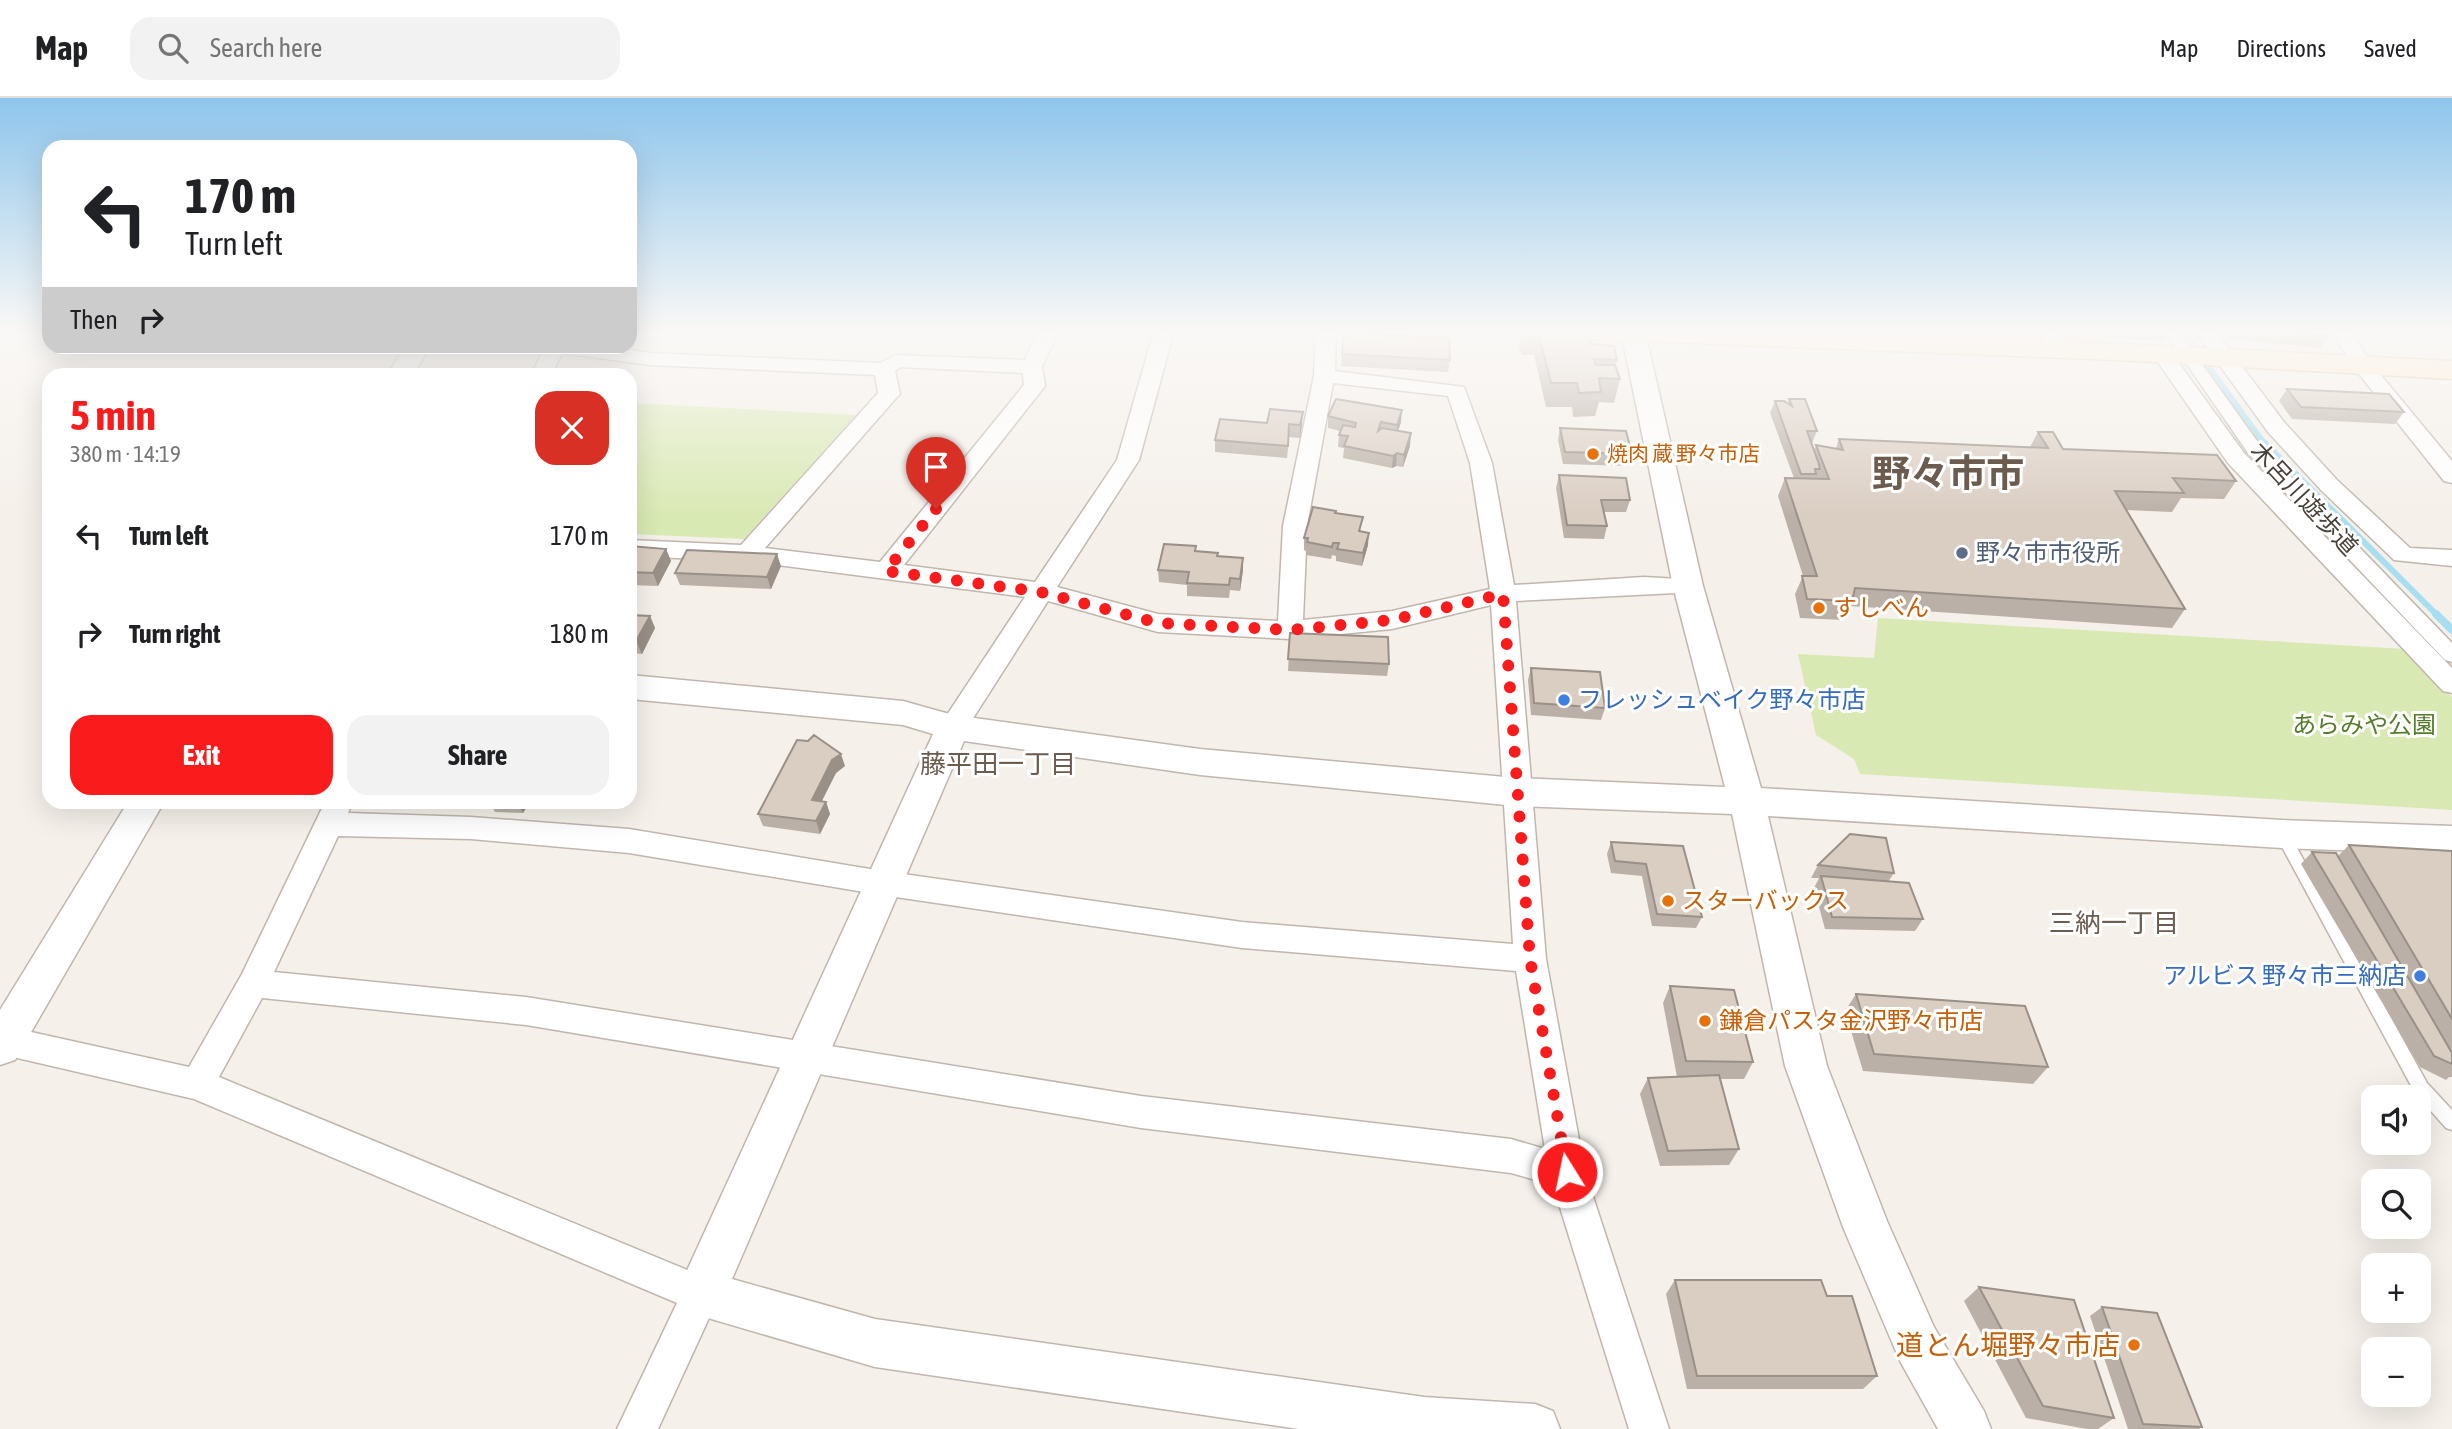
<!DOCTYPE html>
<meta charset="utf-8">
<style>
body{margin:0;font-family:"Asap Condensed","Noto Sans JP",sans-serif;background:#f2f2f2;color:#202124;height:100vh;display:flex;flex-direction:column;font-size:26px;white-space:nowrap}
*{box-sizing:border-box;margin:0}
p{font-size:23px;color:#757577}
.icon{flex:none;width:38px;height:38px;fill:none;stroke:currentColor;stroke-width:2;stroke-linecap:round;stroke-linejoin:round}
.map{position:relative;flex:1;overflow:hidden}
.panel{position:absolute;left:42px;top:270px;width:595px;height:441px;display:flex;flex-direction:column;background:#fff;border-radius:21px;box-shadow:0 7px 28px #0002}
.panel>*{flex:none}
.top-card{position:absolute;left:42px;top:42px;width:595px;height:214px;border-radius:21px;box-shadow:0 7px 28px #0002;background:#fff;color:#202124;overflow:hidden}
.tools{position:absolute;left:2361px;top:987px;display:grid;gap:14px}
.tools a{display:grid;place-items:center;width:70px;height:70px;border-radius:14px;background:#fff;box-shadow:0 7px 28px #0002;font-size:35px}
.pin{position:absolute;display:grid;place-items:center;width:60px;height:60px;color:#fff;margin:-72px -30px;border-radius:50% 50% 50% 0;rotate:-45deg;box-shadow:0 0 7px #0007}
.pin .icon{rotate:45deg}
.me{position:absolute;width:77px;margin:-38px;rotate:350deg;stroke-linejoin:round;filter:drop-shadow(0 0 5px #0008)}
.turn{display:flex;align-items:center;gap:24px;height:147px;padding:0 28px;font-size:32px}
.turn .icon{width:91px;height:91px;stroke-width:2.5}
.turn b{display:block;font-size:49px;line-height:60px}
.then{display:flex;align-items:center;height:66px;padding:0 28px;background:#0003;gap:14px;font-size:26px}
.round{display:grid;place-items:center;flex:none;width:74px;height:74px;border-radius:21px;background:#f2f2f2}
.headline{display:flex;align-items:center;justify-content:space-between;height:119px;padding:0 28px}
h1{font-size:42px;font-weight:700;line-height:52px;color:#fa1c1d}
.button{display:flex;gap:14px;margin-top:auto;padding:14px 28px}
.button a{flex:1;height:80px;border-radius:21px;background:#fa1c1d;color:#fff;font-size:28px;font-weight:700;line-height:80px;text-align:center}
.button a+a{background:#f2f2f2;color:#202124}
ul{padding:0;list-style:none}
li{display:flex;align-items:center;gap:21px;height:98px;padding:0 28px}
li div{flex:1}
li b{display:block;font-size:26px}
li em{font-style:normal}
header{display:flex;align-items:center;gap:42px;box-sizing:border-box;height:98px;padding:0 35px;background:#fff;border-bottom:2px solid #e0e0e0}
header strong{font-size:33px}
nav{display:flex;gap:38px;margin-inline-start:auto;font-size:24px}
.search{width:490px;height:63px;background:#f2f2f2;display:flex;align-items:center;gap:18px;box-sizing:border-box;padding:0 24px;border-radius:21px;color:#757577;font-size:26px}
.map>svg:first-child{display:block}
.green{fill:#d9e9b3}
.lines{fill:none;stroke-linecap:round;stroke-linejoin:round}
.stream-far1{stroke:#a7def1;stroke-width:6}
.stream{stroke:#a7def1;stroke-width:8}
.service-casing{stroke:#c1b6ac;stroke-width:3}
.pedestrian-casing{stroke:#c1b6ac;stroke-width:3}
.minor-casing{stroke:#c1b6ac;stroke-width:3}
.tertiary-casing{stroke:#c1b6ac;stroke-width:3}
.secondary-casing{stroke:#d8bf9c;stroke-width:3}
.service{fill:#fff;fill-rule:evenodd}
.pedestrian{fill:#fff;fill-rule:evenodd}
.minor{fill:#fff;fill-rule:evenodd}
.tertiary{fill:#fff;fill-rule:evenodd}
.secondary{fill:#ffeacb;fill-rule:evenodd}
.wall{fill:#bbb0a7}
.shaded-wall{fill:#999088}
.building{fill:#dacdc2;stroke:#999088;stroke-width:2}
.route{stroke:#fa1c1d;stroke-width:12;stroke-dasharray:0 21.6}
.food-dot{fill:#e8710a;stroke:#fff;stroke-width:2.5}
.service-dot{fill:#5c6f8a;stroke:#fff;stroke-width:2.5}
.shop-dot{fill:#3f7fe0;stroke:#fff;stroke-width:2.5}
.labels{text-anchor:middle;stroke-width:6;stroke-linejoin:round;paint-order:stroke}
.far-food-label{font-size:21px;fill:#c56008;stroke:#fff;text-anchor:start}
.street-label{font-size:24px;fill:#494038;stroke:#fff}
.service-label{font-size:24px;fill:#4e5e75;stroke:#fff;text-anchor:start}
.food-label{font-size:24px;fill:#c56008;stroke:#fff;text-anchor:start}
.shop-label{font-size:24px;fill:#366cbe;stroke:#fff;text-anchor:start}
.park-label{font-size:24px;fill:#567c2a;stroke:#fff}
.neighbourhood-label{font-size:26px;fill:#6c5c4f;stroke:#fff}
.near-food-label{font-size:28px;fill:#c56008;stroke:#fff;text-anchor:end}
.town-label{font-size:38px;font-weight:bold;fill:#6c5c4f;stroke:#fff}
</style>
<header>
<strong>Map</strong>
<div class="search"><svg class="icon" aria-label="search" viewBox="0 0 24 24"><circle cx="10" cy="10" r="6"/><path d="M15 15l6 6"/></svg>Search here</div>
<nav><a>Map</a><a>Directions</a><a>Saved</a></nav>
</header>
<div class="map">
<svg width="2452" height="1331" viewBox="0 0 2452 1331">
<rect width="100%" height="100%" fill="#f5f0ea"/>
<!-- green -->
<path class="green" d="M630,305L856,317L744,441L630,436Z
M1878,520L2406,551L2452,599V712L1860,676L1854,661L1816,637L1798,556L1874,560Z"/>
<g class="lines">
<!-- stream-far1 -->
<path class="stream-far1" d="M2183,233L2260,340L2438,518"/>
<!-- stream -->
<path class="stream" d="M2436,516L2452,532"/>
<!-- service casing -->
<g class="service-casing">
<path id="service" d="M2282,730L2287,732L2427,985L2452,1012V1032L2446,1030L2415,995L2275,736L2277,732Z"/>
</g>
<!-- pedestrian casing -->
<g class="pedestrian-casing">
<path id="pedestrian" d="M2164,233H2178L2260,347L2452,545V564L2445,562L2248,355Z"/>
</g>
<!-- minor casing -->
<g class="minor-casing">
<path id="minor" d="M1038,233H1058L1042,269L1045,288L904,467L1035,484L1117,362L1154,233H1174L1139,362L1057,489L1158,516L1278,523L1283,428L1314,278L1316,233H1336L1335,273L1464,289L1492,365L1514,487L1644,479L1697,482L1700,488L1697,494L1516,503L1546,861L1585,1074L1669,1331H1629L1553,1087L1511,1075L1141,1030L526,927L262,900L219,979L714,1183L720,1196L658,1331H617L677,1205L194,1001L0,956V930L4,928L189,969L242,876L325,704H353L348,715L471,719L629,731L882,773L1242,824L1513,846L1491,507L1392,531L1290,541L1158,534L1048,503L963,636L953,639L943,636L939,629L1025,499L747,463L630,458V442L741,447L878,295L875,277L650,267L562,255L552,276H532L545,248H603L650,255L880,265L896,257L1025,262ZM900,269L1023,275L1024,287L880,464L765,450L896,300L900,296L895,273ZM1333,285L1448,298L1470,365L1490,491L1392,513L1303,522L1307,428ZM338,738L471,741L629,755L882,797L1242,850L1516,873L1545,1051L1511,1041L1141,998L526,899L274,874Z
M2040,233H2060L2068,252L2065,256H2051Z
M2195,233H2215L2284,324L2337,382L2410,450L2452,452V468L2394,462L2321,392L2268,334Z
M2331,233H2351L2370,264L2452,363V385L2444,383L2355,271Z
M2163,251L2170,253L2244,355L2452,570V595L2443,593L2228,365L2153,257L2156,253Z"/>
</g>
<!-- tertiary casing -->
<g class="tertiary-casing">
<path id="tertiary" d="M1621,233H1645L1703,488L1761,690L2282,722L2452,728V756L2282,750L1768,718L1827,968L1887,1123L1934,1229L1984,1313L1991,1331H1938L1900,1263L1843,1129L1785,968L1732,716L1516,708L1200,677L964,643L732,1181L875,1221L1424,1299L1535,1306L1553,1313L1560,1331H1299L875,1269L684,1213L677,1196L684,1179L933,636L903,627L630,601V577L903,603L953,617L1200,651L1516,680L1725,689L1673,488Z
M405,248H430L414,276H388Z
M128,704H164L15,962L0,967V912Z"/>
</g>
<!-- secondary casing -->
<g class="secondary-casing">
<path id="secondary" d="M1575,233C1868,229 2160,248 2452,263V281L2116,262L1589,241L1579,239Z"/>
</g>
<!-- service -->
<use href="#service" class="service"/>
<!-- pedestrian -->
<use href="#pedestrian" class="pedestrian"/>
<!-- minor -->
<use href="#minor" class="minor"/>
<!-- tertiary -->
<use href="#tertiary" class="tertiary"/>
<!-- secondary -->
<use href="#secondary" class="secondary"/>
</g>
<!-- wall -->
<path class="wall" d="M1344,233L1365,236L1450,262L1448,274L1341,268Z
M1522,233H1588L1591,246L1617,262L1616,268L1620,281L1614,305L1599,304L1595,318L1573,319L1572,309H1546L1534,257H1522L1519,250Z
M2090,233H2167L2162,243L2094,238Z
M2221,233H2331L2320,250L2225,240Z
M2287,291L2404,314L2395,326L2292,321L2279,303Z
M1789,301L1817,333L1812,345H1811L1814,353L1816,347L1836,350L1839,341L2030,349L2038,334L2063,351L2236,383L2224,401L2181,400L2172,414L2126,412L2185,511L2172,530L1849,508L1843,522L1800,520L1795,496L1803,478L1778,398L1785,380H1794L1770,315L1775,303L1788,306Z
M1328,318L1401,324L1398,333L1410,348L1403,369L1396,368L1392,370L1343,360L1344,350L1338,349L1339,337L1340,333L1328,330Z
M1267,325L1302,326L1300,340L1289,339L1287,360L1215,354V342Z
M1560,330L1632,356L1628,368L1563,366L1558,342Z
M1559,377L1630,402L1626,414H1604L1607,428L1604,441L1564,440L1556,390Z
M1336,415L1361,433L1368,447L1362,468L1336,463V458L1332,457L1331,461L1306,457V453L1304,452V440Z
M630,448L666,451L671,463L658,488L630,487Z
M1196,453L1218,455V458L1243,460V472L1240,493L1230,492L1229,500L1187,498V487L1159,484L1158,472Z
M781,468L771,491L680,487L675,475Z
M630,517L650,518L655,530L642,556L630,555Z
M1290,535L1389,566L1387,578L1288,573Z
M1531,570L1605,610L1601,622L1531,617L1528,582Z
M845,668L836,675L822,703L826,704L830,716L820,736L763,728L758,716Z
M439,704H530L523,715L495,714L493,710L442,708Z
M1611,744L1683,748L1702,819L1696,830L1652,828L1642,778L1611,775L1607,756Z
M2349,747L2452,753V979H2449L2446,982L2420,969L2301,766L2312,754L2338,758Z
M1818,767L1894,775L1888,784L1923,821L1915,833L1825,831L1814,790L1819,780H1811Z
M1670,888L1753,964L1744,981H1720L1739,1051L1729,1067L1660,1068L1640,996L1648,980L1677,979L1663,905Z
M1856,896L2048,969L2033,986L1863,973L1845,913Z
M1675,1182L1827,1198L1877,1278L1863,1291H1687L1666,1196Z
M1979,1189L2114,1320L2098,1331H2087L2026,1320L1964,1203Z
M2102,1209L2202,1329L2199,1331H2128L2090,1218Z"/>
<!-- shaded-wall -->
<path class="shaded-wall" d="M1402,312L1401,324L1396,339L1397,327Z
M1303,314L1302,326L1300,340V327Z
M1411,335L1410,348L1403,369L1404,357Z
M1397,355L1396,368L1392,370L1393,358Z
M1369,435L1368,447L1362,468L1363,455Z
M666,451L671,463L658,488L653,475Z
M777,456L781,468L771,491L767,479Z
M1243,460V472L1240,493V481Z
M650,518L655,530L642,556L636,543Z
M841,656L845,668L836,675L816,714L812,702L832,662Z
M516,704H530L523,715Z
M826,704L830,716L820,736L816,723Z"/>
<!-- building -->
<path class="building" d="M1344,233H1365V236L1449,240L1450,262L1342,256Z
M1526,233H1588L1591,246L1614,248L1617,262L1594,261L1596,267H1615L1620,281L1599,280L1601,294L1579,295L1577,285H1551L1538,233Z
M2282,233H2325L2328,238Z
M2287,291L2389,296L2404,314L2301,309Z
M1336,301L1402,312L1397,327L1381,324L1378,333L1382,330L1411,335L1404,357L1397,355L1393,358L1344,348L1348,338L1339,337L1343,327L1355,329L1356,325L1328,318Z
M1789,301H1805L1817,333H1807L1819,366L1820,371H1815L1816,376H1801L1775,303H1784L1792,308Z
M1270,311L1303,314L1300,327L1289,326L1288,348L1215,342L1220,321L1267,325Z
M1560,330L1626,333L1632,356L1565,354Z
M2038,334H2053L2063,351L2217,357L2236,383L2173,380L2184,395L2115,393L2185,511L1855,490L1852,503L1807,501L1802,478H1817L1785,380L1829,381L1816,347L1843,352L1839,341L2048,350Z
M1559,377L1626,380L1630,402H1601L1607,428L1567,427Z
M1313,409L1336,413L1335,415L1363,419L1359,433L1369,435L1363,455L1337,451L1339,445H1333L1332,449L1307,444L1308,440H1304Z
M1164,446L1196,448L1195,453L1218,455L1217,458L1243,460L1240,481L1230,480L1229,487L1187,485L1189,474L1158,472Z
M630,448L666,451L653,475L630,474Z
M687,452L777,456L767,479L675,475Z
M630,517L650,518L636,543H630Z
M1290,535L1388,539L1389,566L1288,561Z
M1531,570L1600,574L1605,610L1534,605Z
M814,637L841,656L832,662L812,702L826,704L816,723L758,716L797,642L808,643Z
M1850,736L1886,740L1894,775L1818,767Z
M1611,744L1683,748L1702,819L1657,816L1646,766L1615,763Z
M2349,747L2452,753V921Z
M2312,754L2336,755L2452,955V966L2434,958Z
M1821,778L1909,785L1923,821L1832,819Z
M1670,888L1734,892L1753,964L1686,963Z
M1856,896L2025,908L2048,969L1874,956Z
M1719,977L1739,1051L1668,1053L1648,980Z
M1675,1182H1821L1827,1198H1852L1877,1278H1697Z
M1979,1189L2074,1202L2114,1320L2043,1308Z
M2102,1209L2157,1215L2202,1329L2143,1326Z"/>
<!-- sky -->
<linearGradient id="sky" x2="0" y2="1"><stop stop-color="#8ec5ec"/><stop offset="0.56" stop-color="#faf8f6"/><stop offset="1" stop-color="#faf8f6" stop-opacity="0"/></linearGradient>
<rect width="2452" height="419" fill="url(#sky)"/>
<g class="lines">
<!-- route -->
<path class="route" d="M936,411L886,473L1041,494L1158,525L1290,532L1392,522L1503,496L1530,861L1567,1074"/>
</g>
<!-- markers -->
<g class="food-dot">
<circle cx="1593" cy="356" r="7"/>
<circle cx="1819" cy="510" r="7"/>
<circle cx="1668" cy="803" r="7"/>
<circle cx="1705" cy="923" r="7"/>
<circle cx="2134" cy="1247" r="7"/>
</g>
<circle class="service-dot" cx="1962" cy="455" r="7"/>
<g class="shop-dot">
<circle cx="1564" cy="602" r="7"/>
<circle cx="2420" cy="878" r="7"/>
</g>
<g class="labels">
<!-- far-food labels -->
<g class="far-food-label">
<text x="1607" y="363">焼肉 蔵 野々市店</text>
</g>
<!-- street labels -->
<g class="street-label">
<text transform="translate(2304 401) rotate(47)" y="8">木呂川遊歩道</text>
</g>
<!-- service labels -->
<g class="service-label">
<text x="1976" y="463">野々市市役所</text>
</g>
<!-- food labels -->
<g class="food-label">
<text x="1833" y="518">すしべん</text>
<text x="1682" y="811">スターバックス</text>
<text x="1719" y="931">鎌倉パスタ金沢野々市店</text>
</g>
<!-- shop labels -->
<g class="shop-label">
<text x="1578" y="610">フレッシュベイク野々市店</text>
<text x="2406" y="886" text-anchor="end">アルビス 野々市三納店</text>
</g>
<!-- park labels -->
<g class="park-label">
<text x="2364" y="635">あらみや公園</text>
</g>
<!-- neighbourhood labels -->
<g class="neighbourhood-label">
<text x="998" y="675">藤平田一丁目</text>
<text x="2114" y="834">三納一丁目</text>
</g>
<!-- near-food labels -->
<g class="near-food-label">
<text x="2120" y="1257">道とん堀野々市店</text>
</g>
<!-- town labels -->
<g class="town-label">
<text x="1948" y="389">野々市市</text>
</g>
</g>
</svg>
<div class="tools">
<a><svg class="icon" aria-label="sound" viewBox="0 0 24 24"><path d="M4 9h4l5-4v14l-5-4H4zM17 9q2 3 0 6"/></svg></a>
<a><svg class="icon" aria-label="search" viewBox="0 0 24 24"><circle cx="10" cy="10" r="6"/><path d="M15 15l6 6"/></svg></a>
<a>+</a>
<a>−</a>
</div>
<div class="pin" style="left:936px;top:411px;background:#d93025"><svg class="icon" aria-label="arrive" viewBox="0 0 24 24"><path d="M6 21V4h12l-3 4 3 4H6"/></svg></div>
<svg class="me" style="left:1567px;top:1074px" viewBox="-20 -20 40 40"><circle r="17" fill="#fa1c1d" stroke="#fff" stroke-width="3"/><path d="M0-11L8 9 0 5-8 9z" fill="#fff"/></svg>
<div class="top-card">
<div class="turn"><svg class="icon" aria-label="left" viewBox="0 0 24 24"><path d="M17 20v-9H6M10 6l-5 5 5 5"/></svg><div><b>170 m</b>Turn left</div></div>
<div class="then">Then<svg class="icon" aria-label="right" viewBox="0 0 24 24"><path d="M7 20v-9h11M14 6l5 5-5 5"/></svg></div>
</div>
<section class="panel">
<div class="headline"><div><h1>5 min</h1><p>380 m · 14:19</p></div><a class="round" style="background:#d93025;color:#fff"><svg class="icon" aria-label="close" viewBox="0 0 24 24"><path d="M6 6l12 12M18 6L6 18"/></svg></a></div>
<ul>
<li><svg class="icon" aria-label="left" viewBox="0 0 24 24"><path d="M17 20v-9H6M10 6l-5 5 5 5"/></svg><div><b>Turn left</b></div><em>170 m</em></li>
<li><svg class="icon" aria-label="right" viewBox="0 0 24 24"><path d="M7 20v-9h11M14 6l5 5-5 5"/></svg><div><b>Turn right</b></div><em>180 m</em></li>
</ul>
<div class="button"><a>Exit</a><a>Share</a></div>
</section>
</div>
